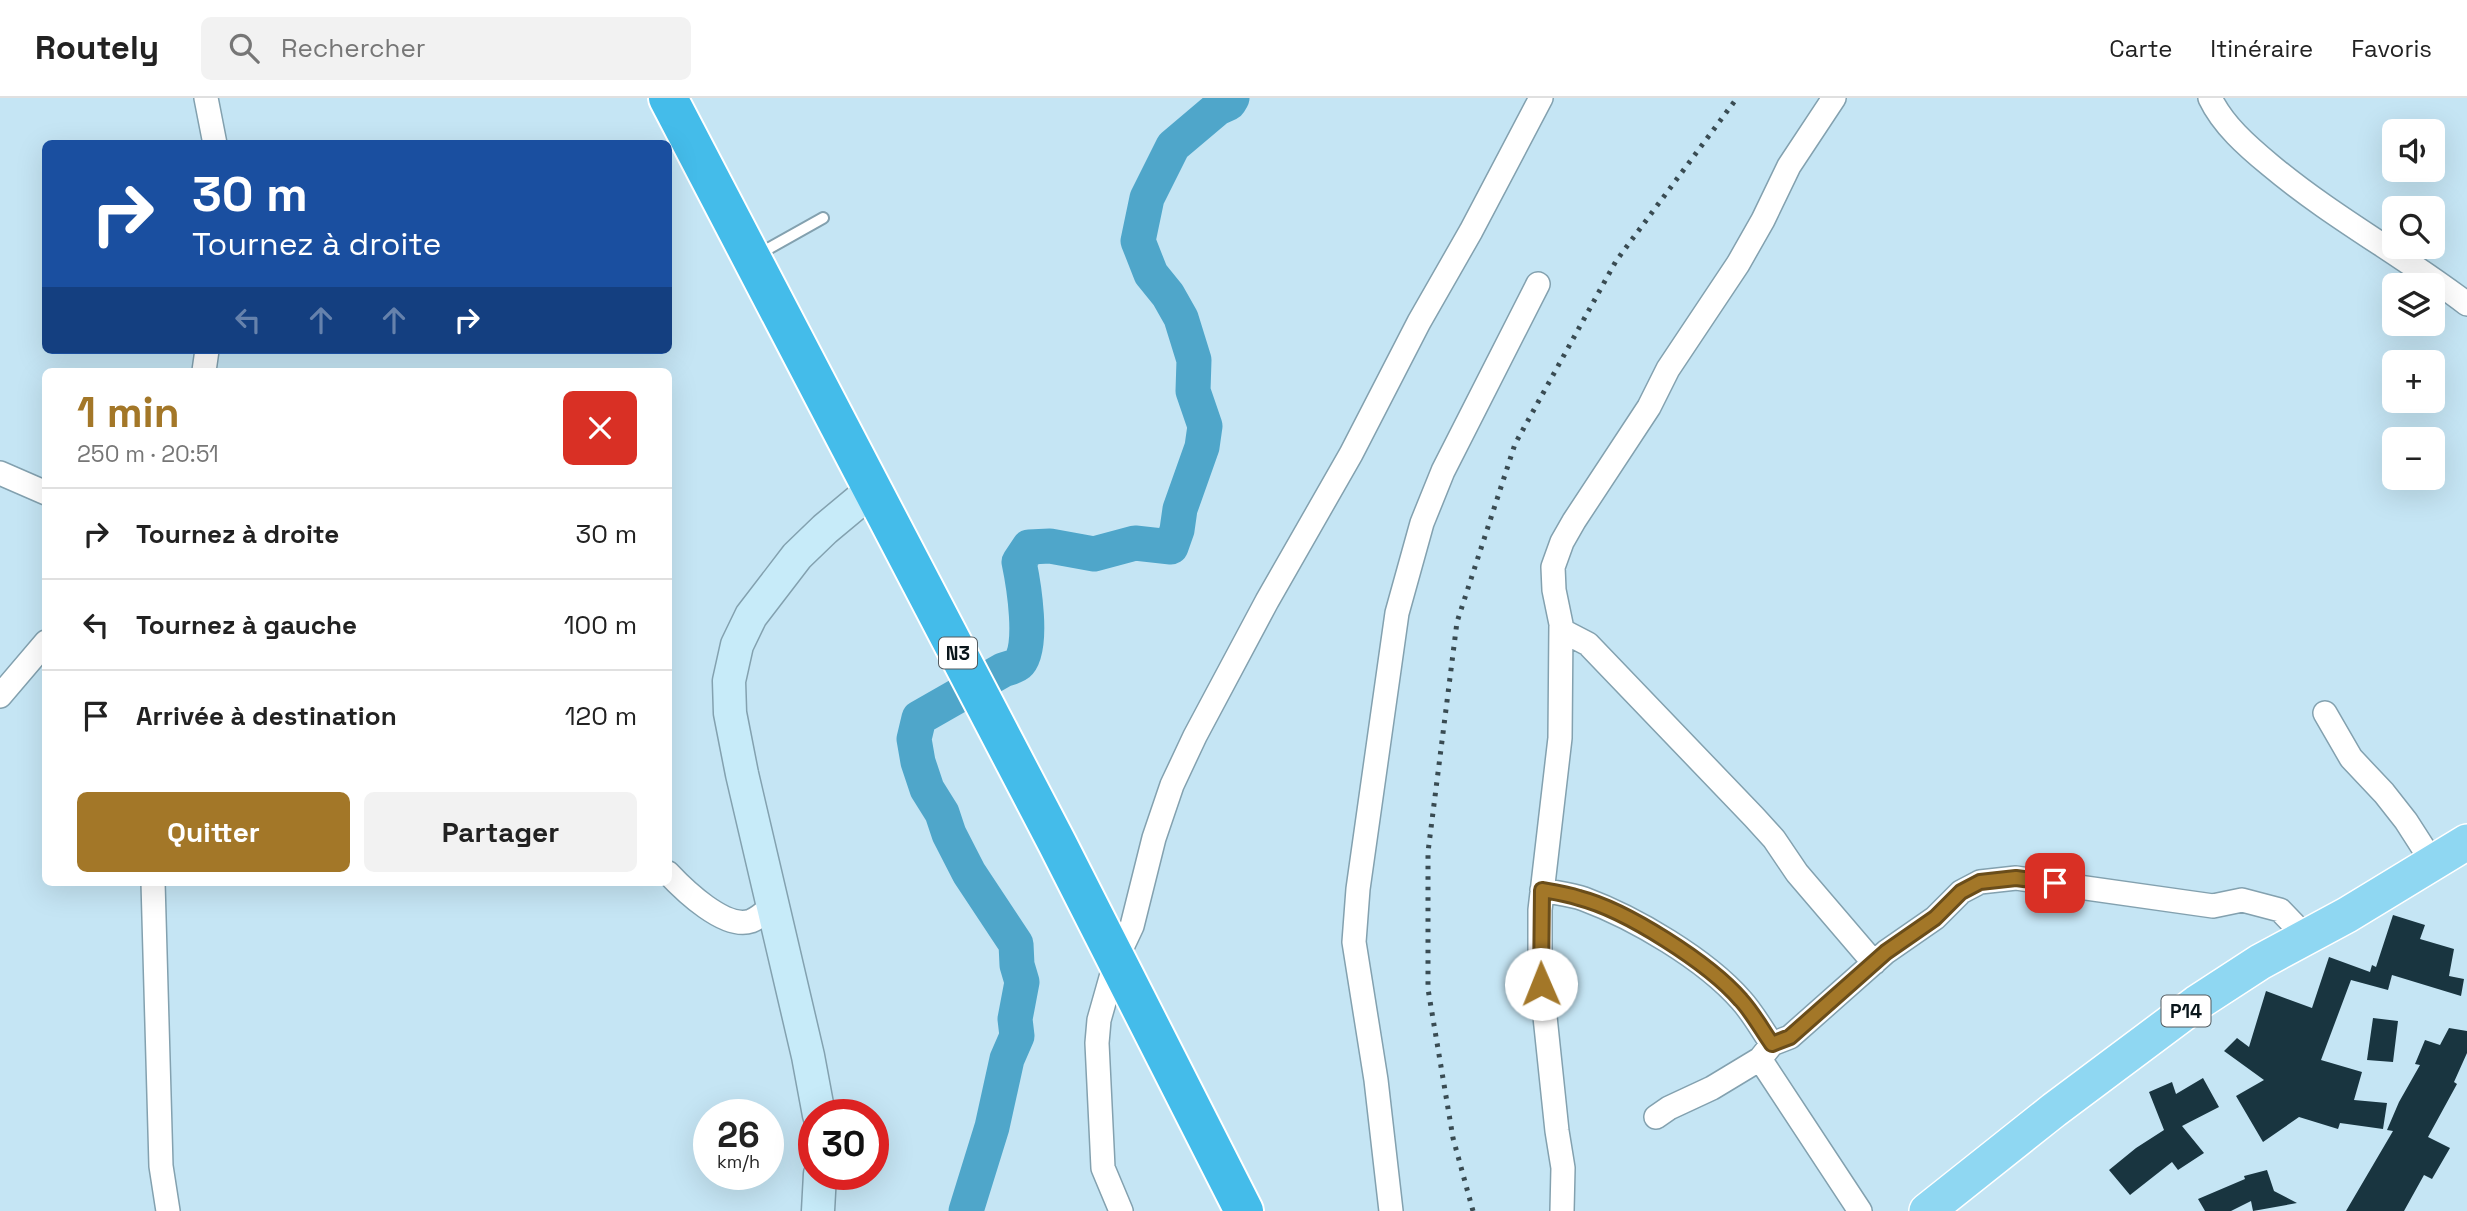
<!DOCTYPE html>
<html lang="fr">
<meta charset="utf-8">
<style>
body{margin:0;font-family:"Space Grotesk",sans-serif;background:#f2f2f2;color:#222;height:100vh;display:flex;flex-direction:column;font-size:26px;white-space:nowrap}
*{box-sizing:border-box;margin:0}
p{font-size:23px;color:#767676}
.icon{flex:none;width:38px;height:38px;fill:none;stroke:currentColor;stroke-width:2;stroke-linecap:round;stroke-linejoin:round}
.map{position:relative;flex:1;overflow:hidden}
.drawer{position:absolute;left:42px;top:270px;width:630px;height:518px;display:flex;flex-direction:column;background:#fff;border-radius:10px;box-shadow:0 7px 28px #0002}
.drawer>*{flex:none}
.guide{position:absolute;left:42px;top:42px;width:630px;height:214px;border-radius:10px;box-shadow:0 7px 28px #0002;background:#1a4fa0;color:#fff;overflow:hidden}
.buttons{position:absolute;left:2382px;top:21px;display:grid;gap:14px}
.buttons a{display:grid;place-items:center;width:63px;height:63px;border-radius:10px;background:#fff;box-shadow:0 7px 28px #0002;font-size:35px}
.speed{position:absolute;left:693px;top:1001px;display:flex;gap:14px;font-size:35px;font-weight:700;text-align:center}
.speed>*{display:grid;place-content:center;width:91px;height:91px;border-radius:50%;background:#fff;box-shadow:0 7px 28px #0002;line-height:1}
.speed small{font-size:18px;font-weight:400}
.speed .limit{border:10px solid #d22;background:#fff;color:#111}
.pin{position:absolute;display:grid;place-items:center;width:60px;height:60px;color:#fff;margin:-30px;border-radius:14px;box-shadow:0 4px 10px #0006}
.me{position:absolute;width:77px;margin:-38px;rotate:359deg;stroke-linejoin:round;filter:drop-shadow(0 0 5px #0008)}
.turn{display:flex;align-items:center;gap:24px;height:147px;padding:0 35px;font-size:32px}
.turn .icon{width:91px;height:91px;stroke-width:2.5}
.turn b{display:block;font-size:49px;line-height:60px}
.lanes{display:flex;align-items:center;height:66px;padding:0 35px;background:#0003;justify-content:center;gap:35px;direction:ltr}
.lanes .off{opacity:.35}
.round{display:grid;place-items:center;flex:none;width:74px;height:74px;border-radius:10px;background:#f2f2f2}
.headline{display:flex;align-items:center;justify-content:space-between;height:119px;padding:0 35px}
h1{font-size:42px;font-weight:800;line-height:52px;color:#a37728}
.cta{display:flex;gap:14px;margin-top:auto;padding:14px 35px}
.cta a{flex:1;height:80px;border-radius:10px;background:#a37728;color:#fff;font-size:28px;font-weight:800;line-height:80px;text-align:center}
.cta a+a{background:#f2f2f2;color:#222}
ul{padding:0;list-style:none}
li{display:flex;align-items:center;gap:21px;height:91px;padding:0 35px;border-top:2px solid #e0e0e0}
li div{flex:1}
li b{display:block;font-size:26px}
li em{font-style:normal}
header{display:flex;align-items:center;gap:42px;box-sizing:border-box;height:98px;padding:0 35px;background:#fff;border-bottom:2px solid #e0e0e0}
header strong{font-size:33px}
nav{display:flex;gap:38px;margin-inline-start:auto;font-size:24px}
.search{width:490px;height:63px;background:#f2f2f2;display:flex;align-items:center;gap:18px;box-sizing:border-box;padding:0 24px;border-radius:10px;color:#767676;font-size:26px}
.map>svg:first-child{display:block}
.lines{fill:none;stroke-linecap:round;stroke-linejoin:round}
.river{stroke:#4fa6ca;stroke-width:35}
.building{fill:#193540}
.lane-casing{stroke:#83a1af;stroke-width:14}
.street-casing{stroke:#83a1af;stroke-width:26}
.secondary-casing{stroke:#83a1af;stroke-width:35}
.primary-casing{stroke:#fff;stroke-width:38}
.highway-casing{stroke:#fff;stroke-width:42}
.lane{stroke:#fff;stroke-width:10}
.street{stroke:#fff;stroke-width:23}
.secondary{stroke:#c7ebf9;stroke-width:32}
.primary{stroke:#8fd7f2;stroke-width:35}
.highway{stroke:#44bcea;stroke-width:38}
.rail{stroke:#394b52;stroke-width:5;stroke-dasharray:3.5 7;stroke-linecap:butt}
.route-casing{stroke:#6a4d1a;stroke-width:18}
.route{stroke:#a37728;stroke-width:12}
.labels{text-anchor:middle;stroke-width:7;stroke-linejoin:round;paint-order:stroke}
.shield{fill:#fff;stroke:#535b5f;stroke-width:2}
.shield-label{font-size:19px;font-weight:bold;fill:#09151a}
</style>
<header>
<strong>Routely</strong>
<div class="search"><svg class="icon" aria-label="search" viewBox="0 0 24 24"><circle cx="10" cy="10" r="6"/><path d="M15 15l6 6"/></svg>Rechercher</div>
<nav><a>Carte</a><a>Itinéraire</a><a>Favoris</a></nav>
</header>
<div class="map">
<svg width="2467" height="1113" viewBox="0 0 2467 1113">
<rect width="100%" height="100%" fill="#c5e5f4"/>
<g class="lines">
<!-- river -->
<path class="river" d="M966,1113L992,1029L1007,961L1017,938L1015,921L1022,884L1017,867L1016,846L969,775L949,736L942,715L927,691L918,664L914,641L919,620L1003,572C1008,570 1015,569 1018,566C1035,552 1023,483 1019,464L1029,449L1050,448L1094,456L1135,445L1171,449L1177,432L1180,411L1202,349L1205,328L1193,293L1194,262L1181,220L1168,197L1151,176L1138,143L1147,100L1173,48L1218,10L1229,5L1232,0"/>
</g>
<!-- building -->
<path class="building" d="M2393,817L2425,827L2420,841L2454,851L2449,878L2464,881L2461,898L2392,877L2388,892L2351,882L2321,962L2362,974L2354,1002L2387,1005L2383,1031L2340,1025L2338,1031L2299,1019L2263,1044L2236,998L2264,982L2224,953L2237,940L2249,949L2266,893L2312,910L2329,859L2370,874L2372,867L2376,869Z
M2373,920L2398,923L2393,964L2367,962Z
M2449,930L2467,933V955L2454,984L2457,986L2428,1039L2450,1050L2432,1081L2424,1077L2404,1113H2346L2393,1033L2387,1032L2399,1004L2420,967L2415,966L2425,942L2440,947Z
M2203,980L2219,1009L2182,1028L2204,1055L2178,1072L2172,1064L2130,1097L2109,1072L2136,1050L2164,1032L2149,994L2172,984L2176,996Z
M2267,1072L2274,1093L2297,1105L2253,1113L2251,1103L2231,1113H2205L2198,1101L2245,1081L2244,1078Z"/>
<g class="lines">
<!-- lane casing -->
<g class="lane-casing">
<path id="lane" d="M757,157L823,120"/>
</g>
<!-- street casing -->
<g class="street-casing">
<path id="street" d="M206,0L215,46
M2210,0C2223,27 2247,48 2270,67C2332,119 2403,157 2467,206
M204,273L207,252
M0,375L46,395
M1561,532L1588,546L1754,719L1774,741L1797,775L1874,865
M0,598L46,544
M2325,615L2351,660L2384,695L2406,723L2433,765
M668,775C684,792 725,832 751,823C759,820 766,813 773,807
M153,784L161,1068L168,1113
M1542,792C1556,795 1571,796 1584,801C1635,820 1705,861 1741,902C1753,915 1762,932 1772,946
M1760,961L1860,1113
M1656,1019L1669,1010L1712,990L1760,961L1772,946L1790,939L1886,854L1935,820L1961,794L1980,784L2016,780L2213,808L2242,802L2280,812L2306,839
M1121,1113L1103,1070L1097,945L1099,922L1116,862L1132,828L1154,740L1172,687L1195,638L1267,503L1351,356L1419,224L1471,133L1541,0
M1391,1113L1376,982L1354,844L1358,791L1397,515L1422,425L1443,373L1538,186
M1562,1113L1563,1070L1557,1033L1540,871V812L1560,640L1561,526L1554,492L1553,469L1562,444L1574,423L1649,309L1668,271L1738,166L1763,122L1789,68L1834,0"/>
</g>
<!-- secondary casing -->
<g class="secondary-casing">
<path id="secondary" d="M819,1017L808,958L742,676L730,615L729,583L737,547L751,518L797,458L825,431L873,391
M818,1113L820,1076"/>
</g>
<!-- primary casing -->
<g class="primary-casing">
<path id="primary" d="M1927,1113L2054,1012L2197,905L2260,864L2347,817L2467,744"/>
</g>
<!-- highway casing -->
<g class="highway-casing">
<path id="highway" d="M668,0L1057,745L1244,1113"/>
</g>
<!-- lane -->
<use href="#lane" class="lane"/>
<!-- street -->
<use href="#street" class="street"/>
<!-- secondary -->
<use href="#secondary" class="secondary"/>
<!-- primary -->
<use href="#primary" class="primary"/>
<!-- highway -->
<use href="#highway" class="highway"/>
<!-- rail -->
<path class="rail" d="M1473,1113L1453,1040L1428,891V754L1457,524L1515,346L1616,163L1737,0"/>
</g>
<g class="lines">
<!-- route casing -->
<g class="route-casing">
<path id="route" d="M1541,886L1542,792C1554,794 1567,796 1579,800C1626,812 1709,865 1741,902C1753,915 1762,932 1772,946L1790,939L1886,854L1935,820L1961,794L1980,784L2016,780L2055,785"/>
</g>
<!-- route -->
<use href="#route" class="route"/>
</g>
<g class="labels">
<!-- shield labels -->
<g class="shield">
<rect x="939" y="539.5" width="38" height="31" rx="5"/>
<rect x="2161.5" y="897.5" width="49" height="31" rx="5"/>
</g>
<g class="shield-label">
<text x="958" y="562">N3</text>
<text x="2186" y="920">P14</text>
</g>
</g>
</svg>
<div class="buttons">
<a><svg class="icon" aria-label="sound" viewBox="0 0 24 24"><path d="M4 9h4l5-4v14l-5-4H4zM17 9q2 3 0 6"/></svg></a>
<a><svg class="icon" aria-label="search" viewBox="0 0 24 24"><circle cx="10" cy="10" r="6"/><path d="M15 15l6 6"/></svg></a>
<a><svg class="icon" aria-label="layers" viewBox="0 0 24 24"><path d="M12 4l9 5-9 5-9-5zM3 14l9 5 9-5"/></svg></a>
<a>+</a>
<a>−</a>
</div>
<div class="speed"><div>26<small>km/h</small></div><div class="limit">30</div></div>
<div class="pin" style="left:2055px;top:785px;background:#d93025"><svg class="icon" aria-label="arrive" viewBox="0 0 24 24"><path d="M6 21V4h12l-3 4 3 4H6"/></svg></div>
<svg class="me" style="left:1541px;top:886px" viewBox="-20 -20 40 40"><circle r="19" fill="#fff"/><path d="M0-13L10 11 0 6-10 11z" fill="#a37728"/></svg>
<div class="guide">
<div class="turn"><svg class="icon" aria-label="right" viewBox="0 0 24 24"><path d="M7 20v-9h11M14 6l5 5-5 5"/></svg><div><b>30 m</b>Tournez à droite</div></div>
<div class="lanes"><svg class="icon off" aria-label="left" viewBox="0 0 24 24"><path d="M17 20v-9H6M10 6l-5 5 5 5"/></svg><svg class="icon off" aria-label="ahead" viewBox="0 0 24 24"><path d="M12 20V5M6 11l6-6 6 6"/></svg><svg class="icon off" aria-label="ahead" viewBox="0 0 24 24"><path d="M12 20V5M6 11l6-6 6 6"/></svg><svg class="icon" aria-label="right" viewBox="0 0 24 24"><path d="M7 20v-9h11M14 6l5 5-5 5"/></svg></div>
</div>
<section class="drawer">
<div class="headline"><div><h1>1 min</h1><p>250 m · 20:51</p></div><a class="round" style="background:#d93025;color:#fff"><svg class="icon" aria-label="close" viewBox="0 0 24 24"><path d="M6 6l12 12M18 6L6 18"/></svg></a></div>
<ul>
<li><svg class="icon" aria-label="right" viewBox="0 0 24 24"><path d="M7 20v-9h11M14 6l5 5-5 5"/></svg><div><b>Tournez à droite</b></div><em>30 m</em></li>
<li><svg class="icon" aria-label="left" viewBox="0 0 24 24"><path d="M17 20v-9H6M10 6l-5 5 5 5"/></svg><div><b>Tournez à gauche</b></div><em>100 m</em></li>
<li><svg class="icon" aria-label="arrive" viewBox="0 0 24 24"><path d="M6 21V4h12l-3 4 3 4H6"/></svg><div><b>Arrivée à destination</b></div><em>120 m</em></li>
</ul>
<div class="cta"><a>Quitter</a><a>Partager</a></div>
</section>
</div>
